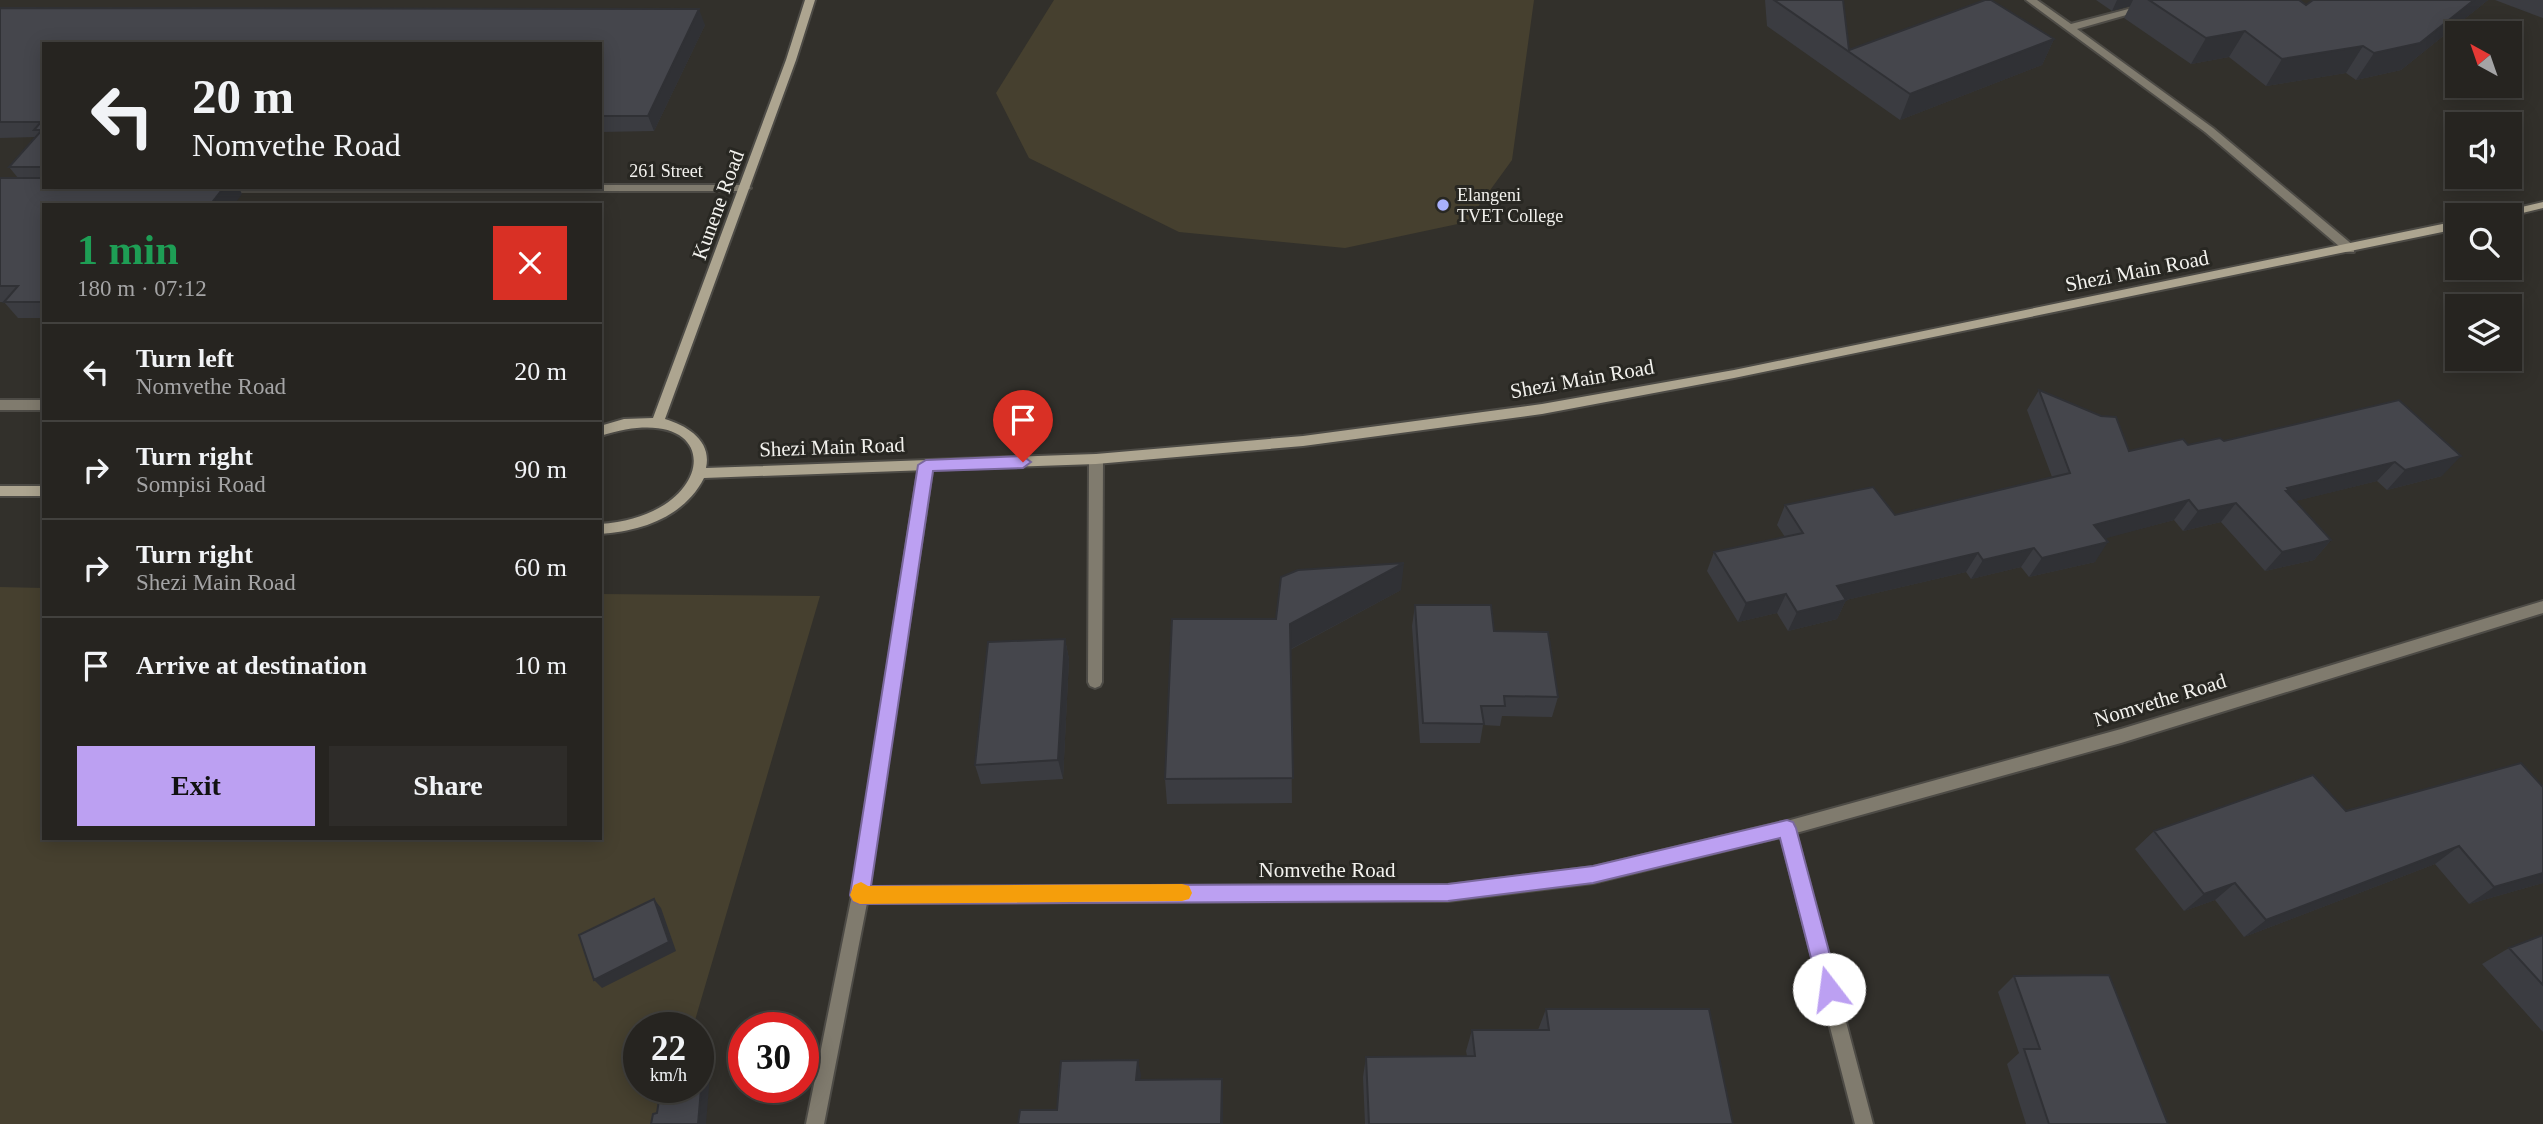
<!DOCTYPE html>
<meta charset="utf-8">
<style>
body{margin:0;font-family:Georgia,serif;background:#2e2c29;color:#f1f3f6;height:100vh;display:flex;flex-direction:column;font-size:26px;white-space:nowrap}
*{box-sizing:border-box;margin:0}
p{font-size:23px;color:#a4a4a5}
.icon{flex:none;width:38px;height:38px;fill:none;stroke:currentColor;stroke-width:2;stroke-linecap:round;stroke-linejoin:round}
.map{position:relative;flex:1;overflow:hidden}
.panel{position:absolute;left:42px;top:203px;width:560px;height:637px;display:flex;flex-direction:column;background:#262420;border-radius:0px;box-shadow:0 4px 18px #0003,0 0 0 2px #42413e}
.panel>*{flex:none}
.hud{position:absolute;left:42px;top:42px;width:560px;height:147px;border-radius:0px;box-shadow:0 4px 18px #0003,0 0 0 2px #42413e;background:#262420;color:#f1f3f6;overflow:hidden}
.needle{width:46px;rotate:320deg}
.tools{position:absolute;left:2445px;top:21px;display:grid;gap:14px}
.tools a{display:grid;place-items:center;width:77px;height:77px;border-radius:0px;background:#262420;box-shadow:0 4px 18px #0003,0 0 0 2px #42413e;font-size:35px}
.speed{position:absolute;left:623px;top:1012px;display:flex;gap:14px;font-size:35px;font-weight:700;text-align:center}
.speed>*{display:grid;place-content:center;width:91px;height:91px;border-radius:50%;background:#262420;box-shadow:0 4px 18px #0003,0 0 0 2px #42413e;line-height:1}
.speed small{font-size:18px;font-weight:400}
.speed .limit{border:10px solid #d22;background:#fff;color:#111}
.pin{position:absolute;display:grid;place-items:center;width:60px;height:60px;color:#fff;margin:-72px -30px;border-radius:50% 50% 50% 0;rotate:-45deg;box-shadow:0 0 7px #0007}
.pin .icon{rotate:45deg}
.me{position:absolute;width:77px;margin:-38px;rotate:345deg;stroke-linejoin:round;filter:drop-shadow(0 0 5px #0008)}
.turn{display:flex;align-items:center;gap:24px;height:147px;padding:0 35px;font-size:32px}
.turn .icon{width:91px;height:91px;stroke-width:2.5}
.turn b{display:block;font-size:49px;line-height:60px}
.round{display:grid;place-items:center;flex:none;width:74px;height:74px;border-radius:0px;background:#2e2c29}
.summary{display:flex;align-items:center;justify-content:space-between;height:119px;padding:0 35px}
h1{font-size:42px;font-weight:800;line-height:52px;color:#1e9e55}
.action{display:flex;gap:14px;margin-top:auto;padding:14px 35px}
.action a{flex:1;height:80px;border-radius:0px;background:#bca0f2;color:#111;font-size:28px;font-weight:800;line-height:80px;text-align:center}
.action a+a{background:#2e2c29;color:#f1f3f6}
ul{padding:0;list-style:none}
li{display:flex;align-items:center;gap:21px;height:98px;padding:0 35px;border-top:2px solid #42413e}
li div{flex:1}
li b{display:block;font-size:26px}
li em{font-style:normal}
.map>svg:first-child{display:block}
.green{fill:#46402f}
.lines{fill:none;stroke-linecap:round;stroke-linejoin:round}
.lane-casing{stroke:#4d4b46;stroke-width:4}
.street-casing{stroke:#4d4b46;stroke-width:4}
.secondary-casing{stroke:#4d4b46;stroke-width:4}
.lane{fill:#807b6e;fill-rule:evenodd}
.street{fill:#807b6e;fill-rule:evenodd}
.secondary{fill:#ada590;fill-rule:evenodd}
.wall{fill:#3b3c41}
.shaded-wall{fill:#303135}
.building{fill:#45464c;stroke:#303135;stroke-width:2}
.route{fill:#bca0f2;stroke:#7a689d;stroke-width:2}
.slow{fill:#f59e0b}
.poi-dot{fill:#a8b0fc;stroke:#282722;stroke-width:2.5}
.labels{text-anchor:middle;stroke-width:6;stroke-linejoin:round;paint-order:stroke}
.far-street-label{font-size:18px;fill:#f3f2ee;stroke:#282722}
.far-poi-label{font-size:18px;fill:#f3f2ee;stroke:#282722;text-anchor:start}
.street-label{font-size:21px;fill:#f3f2ee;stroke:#282722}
</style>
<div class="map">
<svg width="2543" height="1124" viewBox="0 0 2543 1124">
<rect width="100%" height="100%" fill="#32302b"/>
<!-- green -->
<path class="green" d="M1054,0H1534L1512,160L1467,222L1345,248L1179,232L1029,158L996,93Z
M0,587L44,588V838H600V594L820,596L693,1027H639V1087H676L665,1124H0Z"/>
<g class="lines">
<!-- lane casing -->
<g class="lane-casing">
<path id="lane" d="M2026,0H2037L2071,24L2163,0H2179L2077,29L2213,128L2354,246V252H2346L2205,132Z
M0,400H44V410H0Z
M1096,454L1103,459L1102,682L1100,686L1095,688L1090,686L1088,682L1089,459Z"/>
</g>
<!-- street casing -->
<g class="street-casing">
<path id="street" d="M600,185H745L751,188L745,191H222L216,188L600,187Z
M926,460L933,465L869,887L1448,885L1593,867L1787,821L2121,729L2543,601V613L2121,743L1796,833L1873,1124H1855L1781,837L1593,883L1448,901L867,903L824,1124H806L852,895L919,465Z"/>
</g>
<!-- secondary casing -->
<g class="secondary-casing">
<path id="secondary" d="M805,0H815L796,60L665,419C688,426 712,441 706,468L1096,454L1303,436L1542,404L1734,370L2457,221V229L1734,378L1542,414L1303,446L1096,464L704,478C684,517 642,531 600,534V524C722,516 728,395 600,436V426L624,419L653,418L786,60Z
M2543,202V208L2510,216L2494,215L2496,213Z
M0,486H44V496H0Z"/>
</g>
<!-- lane -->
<use href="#lane" class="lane"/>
<!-- street -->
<use href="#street" class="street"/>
<!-- secondary -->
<use href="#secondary" class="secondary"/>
</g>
<!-- wall -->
<path class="wall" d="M1765,0H1843L1849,50L2054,39L2042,65L1900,120L1767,26Z
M2096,0H2299L2306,5L2313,0H2488L2401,70L2356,80L2346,73L2266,86L2229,57L2191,64L2124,18L2130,6L2112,11Z
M2495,0H2543V18Z
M0,8L705,25L654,131L600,132V44H44V187H238L242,194L44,205V318H18L4,302H0V178H18L9,167L35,137L0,138Z
M2039,390L2129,451L2224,441L2399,400L2442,476L2387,490L2377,481L2295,501L2331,540L2314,560L2265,571L2221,522L2183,531L2174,520L2105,538L2095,562L2029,577L2021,567L1971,579L1966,572L1846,600L1837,619L1788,631L1777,613L1738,622L1707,571L1714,552L1785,537L1777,525L1785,505L1895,515L2052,477L2027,410Z
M1401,590L1290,650L1292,803L1167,804L1165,779L1276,619Z
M1415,605L1494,631L1558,697L1552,717L1502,716L1500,726L1483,725L1480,743H1420L1412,626Z
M1065,639L1069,659L1063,779L981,784L975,765Z
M2521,763L2543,883L2469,904L2435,864L2244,937L2215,900L2184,911L2135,849L2154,831L2346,811Z
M2543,935V1032L2482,964L2509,948Z
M2014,976L2168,1124H2026L2007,1064L2019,1053L1998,992Z
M1546,1009L1733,1124H1365L1363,1077L1366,1057L1467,1056L1466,1051L1472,1030H1538Z"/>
<!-- shaded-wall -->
<path class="shaded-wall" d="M2117,0H2133L2130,6L2112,11Z
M2474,0H2488L2401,70L2356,80L2374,53Z
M699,9L705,25L654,131L648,116Z
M2245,31L2229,57L2191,64L2206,38Z
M2054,39L2042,65L1900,120L1910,94Z
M2363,46L2346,73L2266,86L2282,59Z
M224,187H238L242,194L234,205H210Z
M2461,456L2442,476L2387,490L2405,470Z
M2395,462L2377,481L2276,506L2287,488Z
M2189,500L2174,520L2081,545L2094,525Z
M2236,503L2221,522L2183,531L2198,511Z
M2331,540L2314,560L2265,571L2282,552Z
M2108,542L2095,562L2029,577L2042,558Z
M2034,548L2021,567L1971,579L1983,560Z
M1978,553L1966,572L1846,600L1837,619L1788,631L1797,612L1837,586Z
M1404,563L1401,590L1289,650L1290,624Z
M1786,594L1777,613L1738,622L1746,603Z
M1065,639L1069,659L1063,779L1058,760Z
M2459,846L2435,864L2244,937L2266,920Z
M2543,873V883L2469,904L2494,887Z
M2235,883L2215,900L2184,911L2204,894Z
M654,899L661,908L676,951L602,988L594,980Z
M705,1042L712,1050L706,1124H698Z
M1138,1060L1141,1075L1139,1095L1136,1080Z
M1222,1079L1223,1094V1124H1221Z"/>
<!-- building -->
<path class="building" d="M1774,0H1843L1849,50L1985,0H1991L2054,39L1910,94Z
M2149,0H2299L2306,5L2313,0H2474L2420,43L2374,53L2363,46L2282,59L2245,31L2206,38Z
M0,8L699,9L648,116H600V44H44V167H9L42,130H34L41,122H0Z
M0,178H44V187H224L210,205H44V302H4L18,286H0Z
M2039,390L2101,416L2116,417L2129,451L2183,439L2188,445L2220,438L2224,441L2399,400L2461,456L2405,470L2395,462L2287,488L2289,491H2286L2331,540L2282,552L2236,503L2198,511L2189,500L2094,525L2108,542L2042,558L2034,548L1983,560L1978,553L1837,586L1846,600L1797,612L1786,594L1746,603L1714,552L1803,533L1785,505L1873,487L1895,515L2070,473Z
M1404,563L1290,624L1293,778L1165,779L1172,619H1276L1281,577L1298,570Z
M1415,605H1491L1494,631L1548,632L1558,697L1504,696L1505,706H1481L1484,724L1423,723Z
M1065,639L1058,760L975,765L988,642Z
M2521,763L2543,787V873L2494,887L2459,846L2266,920L2235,883L2204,894L2154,831L2313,775L2346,811Z
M654,899L669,942L594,980L579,935Z
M2543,935V985L2509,948Z
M2109,975L2168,1124H2049L2024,1049H2040L2014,976Z
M1546,1009H1709L1733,1124H1369L1366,1057L1475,1056L1472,1030H1549Z
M698,1041L705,1042L698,1124H651L653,1114L657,1113L661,1087H698Z
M1138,1060L1136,1080L1222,1079L1221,1124H1018L1020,1110H1057L1061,1061Z"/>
<!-- route -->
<path class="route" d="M1023,456L1031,462L1023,468L933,471L871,886L1448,884L1593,866L1787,820L1793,822L1796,828L1839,989L1836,996L1829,999L1822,996L1819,989L1780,838L1593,883L1448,901L860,904L853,901L850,895L918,465L926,460Z"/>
<!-- slow -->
<path class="slow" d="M861,882L868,886L1182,884L1189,886L1192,893L1189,899L1182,901L860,904L853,901L850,895L854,885Z"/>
<!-- markers -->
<circle class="poi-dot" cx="1443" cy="205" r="7"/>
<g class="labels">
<!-- far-street labels -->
<g class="far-street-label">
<text x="666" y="177">261 Street</text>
</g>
<!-- far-poi labels -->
<g class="far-poi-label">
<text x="1457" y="201">Elangeni<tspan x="1457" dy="21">TVET College</tspan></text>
</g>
<!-- street labels -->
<g class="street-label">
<text transform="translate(718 205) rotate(-70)" y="7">Kunene Road</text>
<text transform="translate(2137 271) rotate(-11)" y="7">Shezi Main Road</text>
<text transform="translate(1582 379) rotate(-10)" y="7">Shezi Main Road</text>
<text transform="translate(832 447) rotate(-2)" y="7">Shezi Main Road</text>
<text transform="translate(2160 700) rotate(-17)" y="7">Nomvethe Road</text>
<text x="1327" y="877">Nomvethe Road</text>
</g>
</g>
</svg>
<div class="tools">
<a><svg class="needle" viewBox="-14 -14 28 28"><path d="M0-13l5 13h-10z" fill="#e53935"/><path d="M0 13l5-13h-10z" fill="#a4a4a5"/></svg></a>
<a><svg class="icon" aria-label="sound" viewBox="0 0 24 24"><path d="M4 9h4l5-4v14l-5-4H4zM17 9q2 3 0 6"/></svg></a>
<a><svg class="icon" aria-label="search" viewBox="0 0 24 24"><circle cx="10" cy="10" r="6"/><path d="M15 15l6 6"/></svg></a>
<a><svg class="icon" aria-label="layers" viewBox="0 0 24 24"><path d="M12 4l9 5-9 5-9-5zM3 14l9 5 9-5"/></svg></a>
</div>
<div class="speed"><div>22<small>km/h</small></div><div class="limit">30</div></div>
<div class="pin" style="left:1023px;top:462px;background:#d93025"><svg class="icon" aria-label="arrive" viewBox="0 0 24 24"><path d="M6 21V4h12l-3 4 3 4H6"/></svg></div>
<svg class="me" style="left:1829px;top:989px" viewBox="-20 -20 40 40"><circle r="19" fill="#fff"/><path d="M0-13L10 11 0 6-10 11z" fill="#bca0f2"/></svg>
<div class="hud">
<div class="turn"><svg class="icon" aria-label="left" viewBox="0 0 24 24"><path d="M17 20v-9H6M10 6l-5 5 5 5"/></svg><div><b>20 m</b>Nomvethe Road</div></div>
</div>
<section class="panel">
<div class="summary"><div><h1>1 min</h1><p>180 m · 07:12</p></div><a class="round" style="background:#d93025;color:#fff"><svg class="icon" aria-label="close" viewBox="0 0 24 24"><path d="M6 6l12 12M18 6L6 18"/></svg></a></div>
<ul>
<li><svg class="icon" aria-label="left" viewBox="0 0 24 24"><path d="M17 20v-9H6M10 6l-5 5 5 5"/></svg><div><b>Turn left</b><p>Nomvethe Road</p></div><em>20 m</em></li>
<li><svg class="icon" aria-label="right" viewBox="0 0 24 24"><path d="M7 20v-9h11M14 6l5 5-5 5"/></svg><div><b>Turn right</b><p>Sompisi Road</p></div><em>90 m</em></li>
<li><svg class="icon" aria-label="right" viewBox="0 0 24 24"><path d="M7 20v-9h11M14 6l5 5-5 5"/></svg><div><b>Turn right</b><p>Shezi Main Road</p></div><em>60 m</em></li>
<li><svg class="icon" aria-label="arrive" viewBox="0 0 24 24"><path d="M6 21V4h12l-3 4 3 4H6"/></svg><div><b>Arrive at destination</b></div><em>10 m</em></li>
</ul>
<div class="action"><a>Exit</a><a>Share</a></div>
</section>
</div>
